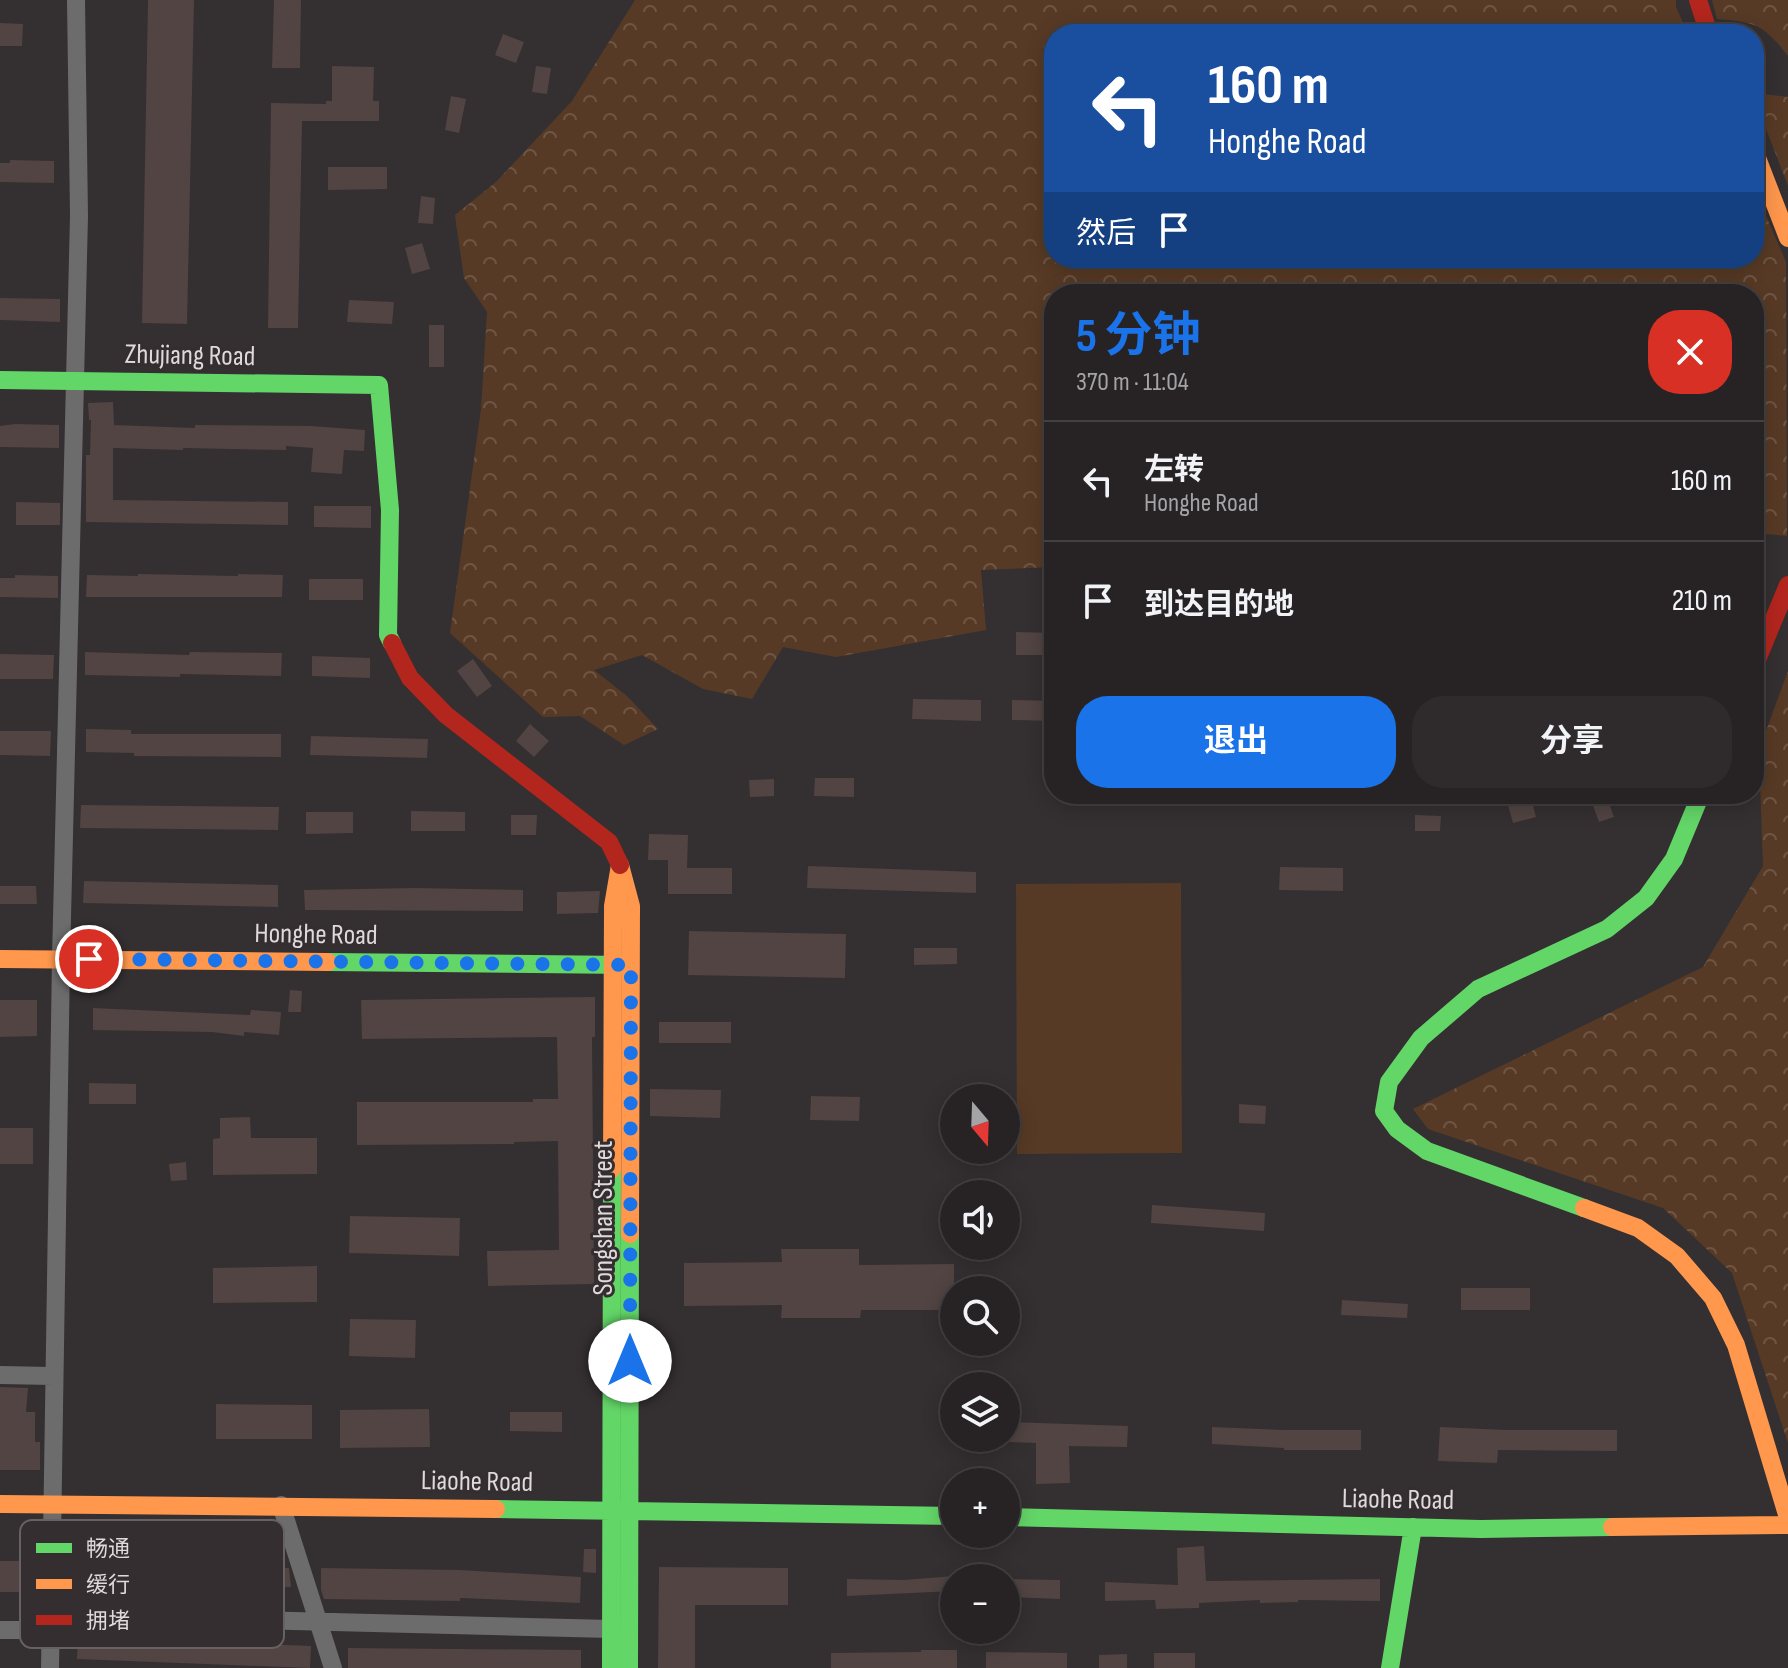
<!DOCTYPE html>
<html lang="zh">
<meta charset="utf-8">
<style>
body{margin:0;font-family:"Sofia Sans Condensed","Noto Sans SC",sans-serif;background:#2f2b2d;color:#f1f3f6;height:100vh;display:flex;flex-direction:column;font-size:30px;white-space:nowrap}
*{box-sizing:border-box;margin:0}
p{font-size:26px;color:#a4a4a7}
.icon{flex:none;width:44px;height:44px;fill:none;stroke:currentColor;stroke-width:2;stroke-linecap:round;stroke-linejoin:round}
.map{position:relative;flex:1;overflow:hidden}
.panel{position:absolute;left:1044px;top:284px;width:720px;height:520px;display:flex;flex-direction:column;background:#272325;border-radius:32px;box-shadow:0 4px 20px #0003,0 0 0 2px #434042}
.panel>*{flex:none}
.top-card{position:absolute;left:1044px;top:24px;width:720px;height:244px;border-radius:32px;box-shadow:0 4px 20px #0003,0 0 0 2px #434042;background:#1a4fa0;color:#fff;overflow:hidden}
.needle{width:52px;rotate:161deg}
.tools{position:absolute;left:940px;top:1084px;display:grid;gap:16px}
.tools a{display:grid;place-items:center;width:80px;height:80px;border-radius:50%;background:#272325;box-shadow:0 4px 20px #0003,0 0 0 2px #434042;font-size:40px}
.pin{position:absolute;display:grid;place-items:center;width:68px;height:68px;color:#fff;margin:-34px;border:4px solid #fff;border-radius:50%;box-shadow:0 2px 8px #0007}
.me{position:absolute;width:88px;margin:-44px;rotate:0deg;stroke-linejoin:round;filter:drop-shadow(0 0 6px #0008)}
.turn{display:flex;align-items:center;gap:28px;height:168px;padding:0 32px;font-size:36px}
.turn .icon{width:104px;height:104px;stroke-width:2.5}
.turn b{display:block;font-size:56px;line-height:68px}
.then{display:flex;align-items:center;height:76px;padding:0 32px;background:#0003;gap:16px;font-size:30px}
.round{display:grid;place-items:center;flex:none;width:84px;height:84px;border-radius:32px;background:#2f2b2d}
.headline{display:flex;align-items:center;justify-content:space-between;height:136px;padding:0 32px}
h1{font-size:48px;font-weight:700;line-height:60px;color:#1a73e8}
.action{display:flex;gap:16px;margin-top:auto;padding:16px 32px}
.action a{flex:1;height:92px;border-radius:32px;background:#1a73e8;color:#fff;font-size:32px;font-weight:700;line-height:92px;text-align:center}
.action a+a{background:#2f2b2d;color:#f1f3f6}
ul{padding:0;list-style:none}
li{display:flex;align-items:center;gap:24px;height:120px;padding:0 32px;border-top:2px solid #434042}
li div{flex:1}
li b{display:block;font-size:30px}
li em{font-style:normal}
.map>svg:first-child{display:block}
.forest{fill:url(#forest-crowns)}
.green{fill:#573a25}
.building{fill:#514443}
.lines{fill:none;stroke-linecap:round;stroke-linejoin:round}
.street{stroke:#6d6c6c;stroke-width:18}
.fast{stroke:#63d668;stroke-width:18}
.slow{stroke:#ff974d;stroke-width:18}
.jam{stroke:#b3261e;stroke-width:18}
.route{stroke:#1a73e8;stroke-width:14;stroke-dasharray:0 25.2}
.labels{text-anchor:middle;stroke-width:6;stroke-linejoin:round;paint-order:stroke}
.street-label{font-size:28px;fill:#ded9da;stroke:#352e30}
.key{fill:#352e30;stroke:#686163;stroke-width:2}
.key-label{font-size:22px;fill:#ded9da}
</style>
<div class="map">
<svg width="1788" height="1668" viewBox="0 0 1788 1668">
<defs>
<pattern id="forest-crowns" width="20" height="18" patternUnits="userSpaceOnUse" patternTransform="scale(2)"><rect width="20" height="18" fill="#573a25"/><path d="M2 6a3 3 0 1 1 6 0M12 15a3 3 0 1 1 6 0" fill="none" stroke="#6f5644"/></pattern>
</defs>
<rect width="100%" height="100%" fill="#342f31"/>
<!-- forest -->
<path class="forest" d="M635,0H1676V7L1688,34H1054V258H1754V188L1786,262L1787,536L1754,533V294H1054V567L981,570L986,630L836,657L783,647L752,699L703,689L642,655L594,670L627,696L658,729L624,745L580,716L543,717L450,633L481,409L487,312L464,278L455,215L496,182L572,101Z
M1712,0H1788V56C1764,25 1756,22 1717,19Z
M1762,94L1788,97V186L1760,113Z
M1788,671V1443L1732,1273L1663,1208L1428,1129L1413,1109L1703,967L1763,866L1759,750Z"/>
<!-- green -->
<path class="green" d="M1181,883L1182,1153L1017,1154L1016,884Z"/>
<!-- building -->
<path class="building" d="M148,0H194L187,324L142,323Z
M274,0H301L300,68H272Z
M0,23L23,24L22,46H0Z
M503,34L524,42L516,63L495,55Z
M332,66L374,67L373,101H379V121H302L298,328H268L271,103L326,104V101H332Z
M536,66L551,68L547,94L532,92Z
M451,96L466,99L459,133L445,130Z
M10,160L54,161V183L0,182V163H10Z
M328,167H387V189L328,190Z
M421,196L435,198L433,224L418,223Z
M422,243L430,269L412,274L405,248Z
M0,298L60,299V322L0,320Z
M349,300L394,302L392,324L347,322Z
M429,325H444V367H429Z
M113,402L114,425L195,428V425L311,426L365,430L364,451L344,450L342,474L311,472L313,448L286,446V450L183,448V450L113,448V500L288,502V525L86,522V455H90L91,420H89L88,403Z
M15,424L59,425V448L0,447V426Z
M16,502L60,503V525H16Z
M314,506H371V528L314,527Z
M138,574L238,576V574L283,575L282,597H86L87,575L138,576Z
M15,575L58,576V598L0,597V578H15Z
M309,579H363V600H309Z
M1016,632L1054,633V655H1016Z
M85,652L189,655L190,652L282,653L281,676L180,674V677L85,675Z
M0,654L54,655L53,679H0Z
M312,656L370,658V678L312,676Z
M473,659L492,686L477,697L457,671Z
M913,699L981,700V721L912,719Z
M1012,700L1054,701V721L1012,720Z
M530,724L549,741L534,757L516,741Z
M86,729L131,730V734H281V757L134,756V753L86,752Z
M0,731H51L50,756L0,755Z
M311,736L428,739L427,758L310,755Z
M815,778H854V797L814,796Z
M774,779V796L750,797L749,780Z
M1505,794H1530L1536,817L1513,823Z
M1606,795L1614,817L1599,822L1591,800Z
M81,805L279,807L278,830L80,828Z
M411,811L465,812V831H411Z
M306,812H353V833L306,834Z
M511,815H537L536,835H511Z
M1415,815L1441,816L1440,831H1415Z
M649,834L688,835L687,868H732V894H668V860H648Z
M808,866L976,872V893L807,888Z
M1280,867L1343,868V891L1279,890Z
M84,881L278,885V907L83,903Z
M0,886H36L37,904H0Z
M415,888L523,890V911L305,910L304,890Z
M600,891L598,913L557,914V892Z
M689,931L846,934L845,978L688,975Z
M914,948H957V964L914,965Z
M290,990L302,991L301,1012H288Z
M595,997V1037H592L594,1284L488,1286L487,1251L559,1250L558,1141L514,1142V1144L357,1145V1102H533V1099H558L557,1037L362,1039L361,1000Z
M0,1000H37V1036L0,1037Z
M93,1008L250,1015L251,1010L281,1012L279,1035L244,1032V1036L212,1032L93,1030Z
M659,1022H731V1043H659Z
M89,1083L136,1084V1104H89Z
M650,1089L721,1090L720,1118L650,1116Z
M811,1096L860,1097L859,1121L810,1120Z
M1239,1104L1266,1106L1265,1124L1239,1123Z
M250,1117L251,1138H317V1174L213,1175V1139L220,1138V1118Z
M0,1128H33V1164H0Z
M186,1162L187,1180L171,1181L169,1164Z
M1152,1205L1265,1213L1264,1231L1151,1223Z
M350,1216L460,1218L459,1256L349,1253Z
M781,1249H859V1265L954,1264V1310H861L860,1318H781L782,1305L684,1306V1263L782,1262Z
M317,1266V1302L213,1303V1268Z
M1461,1288H1530V1310H1461Z
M1342,1300L1408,1304L1407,1318L1341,1315Z
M350,1319L416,1320L415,1358L349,1356Z
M0,1387L28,1388L26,1412H35V1442H40V1470H0Z
M216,1404L312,1405V1439H216Z
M429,1409L430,1447L340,1448V1410Z
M510,1412H562V1432L510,1431Z
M1010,1422L1128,1426L1127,1447L1069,1446L1070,1483L1036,1484V1443L1009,1442Z
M1212,1427L1284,1430H1361V1450H1284V1448L1212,1444Z
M1440,1427L1506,1430H1617V1451L1498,1450L1497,1463L1438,1461Z
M84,1540H162V1565L289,1568L291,1587L81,1583Z
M1204,1546L1206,1581L1380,1579V1601L1298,1600V1602L1260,1603V1600L1199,1603V1608L1156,1609L1155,1600L1105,1601V1582L1178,1585L1177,1548Z
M584,1549H596V1573L583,1572Z
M0,1561H40L39,1592H0Z
M659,1567L788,1568V1605H695V1668H658Z
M321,1568L460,1570L581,1577L580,1603L460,1598V1601L324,1599L321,1590Z
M954,1576V1591L847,1596V1579L904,1580Z
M1006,1579L1060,1580V1599L1006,1597Z
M78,1637L311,1646L310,1668L77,1659Z
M348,1648L581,1650V1668H348Z
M921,1650H957V1668H831V1653L921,1652Z
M986,1652L1067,1653V1668H986Z
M1154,1653H1195V1668H1154Z
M1127,1654V1668H1099V1655Z"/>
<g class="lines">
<!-- street -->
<path class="street" d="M0,1375L53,1376
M281,1505L333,1668
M50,1615L611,1629
M0,1630H50
M50,1668L61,959L79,216L76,0"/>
<!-- fast -->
<path class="fast" d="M0,380L379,385L390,510L388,635L392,643
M328,962L629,965
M1584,1208L1427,1151L1397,1129L1384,1111L1389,1082L1421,1038L1478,989L1607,929L1646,898L1674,859L1701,794
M496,1509L954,1516
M1006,1517L1481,1529L1612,1527
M611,1668L612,1169
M629,1668L630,1234
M1390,1668L1413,1527"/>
<!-- slow -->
<path class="slow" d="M1754,150L1788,238
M0,959L328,962
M612,1169L613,906L620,865L631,906L630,1234
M1584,1208L1638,1228L1677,1256L1713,1298L1736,1345L1788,1518
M0,1504L496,1509
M1612,1527L1788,1525"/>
<!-- jam -->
<path class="jam" d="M1698,0L1709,34
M392,643L410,678L446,715L609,842L620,865
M1754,667L1788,585"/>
</g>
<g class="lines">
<!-- route -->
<path class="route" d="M89,959L631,965L630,1361"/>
</g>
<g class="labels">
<!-- street labels -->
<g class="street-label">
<text transform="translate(190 354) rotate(1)" y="10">Zhujiang Road</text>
<text transform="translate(316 933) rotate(1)" y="10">Honghe Road</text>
<text transform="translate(602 1218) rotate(-90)" y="10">Songshan Street</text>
<text transform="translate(477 1480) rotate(1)" y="10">Liaohe Road</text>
<text transform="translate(1398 1498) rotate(1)" y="10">Liaohe Road</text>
</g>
</g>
<!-- legend -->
<rect x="20" y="1520" width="264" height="128" rx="12" class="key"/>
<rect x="36" y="1543" width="36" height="10" fill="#63d668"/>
<rect x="36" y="1579" width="36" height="10" fill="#ff974d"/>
<rect x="36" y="1615" width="36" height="10" fill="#b3261e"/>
<g class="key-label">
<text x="86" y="1556">畅通</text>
<text x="86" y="1592">缓行</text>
<text x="86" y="1628">拥堵</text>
</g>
</svg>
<div class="tools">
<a><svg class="needle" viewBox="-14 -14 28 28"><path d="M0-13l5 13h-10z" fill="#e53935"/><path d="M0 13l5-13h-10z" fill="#a4a4a7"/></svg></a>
<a><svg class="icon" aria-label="sound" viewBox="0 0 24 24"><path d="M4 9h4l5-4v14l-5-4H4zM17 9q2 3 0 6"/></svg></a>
<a><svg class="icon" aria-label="search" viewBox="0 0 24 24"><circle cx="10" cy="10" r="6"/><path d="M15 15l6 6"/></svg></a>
<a><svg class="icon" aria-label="layers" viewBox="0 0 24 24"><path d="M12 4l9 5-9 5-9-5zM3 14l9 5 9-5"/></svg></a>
<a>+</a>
<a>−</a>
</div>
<div class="pin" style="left:89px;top:959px;background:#d93025"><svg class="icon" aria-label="arrive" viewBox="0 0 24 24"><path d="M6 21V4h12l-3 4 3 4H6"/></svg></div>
<svg class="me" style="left:630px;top:1361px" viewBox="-20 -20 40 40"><circle r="19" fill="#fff"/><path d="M0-13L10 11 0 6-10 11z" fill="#1a73e8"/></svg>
<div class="top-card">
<div class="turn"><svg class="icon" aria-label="left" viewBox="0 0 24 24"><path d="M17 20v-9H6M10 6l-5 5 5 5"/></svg><div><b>160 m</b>Honghe Road</div></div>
<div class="then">然后<svg class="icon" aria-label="arrive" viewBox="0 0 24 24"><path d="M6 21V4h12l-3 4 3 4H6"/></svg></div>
</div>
<section class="panel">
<div class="headline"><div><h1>5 分钟</h1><p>370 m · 11:04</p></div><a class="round" style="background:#d93025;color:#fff"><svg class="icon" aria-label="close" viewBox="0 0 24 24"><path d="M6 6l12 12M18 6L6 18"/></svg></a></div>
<ul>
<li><svg class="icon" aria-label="left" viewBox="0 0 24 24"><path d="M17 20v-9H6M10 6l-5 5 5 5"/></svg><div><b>左转</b><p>Honghe Road</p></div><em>160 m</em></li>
<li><svg class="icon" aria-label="arrive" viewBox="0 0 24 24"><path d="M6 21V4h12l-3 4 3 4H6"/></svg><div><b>到达目的地</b></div><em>210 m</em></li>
</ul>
<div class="action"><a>退出</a><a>分享</a></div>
</section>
</div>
